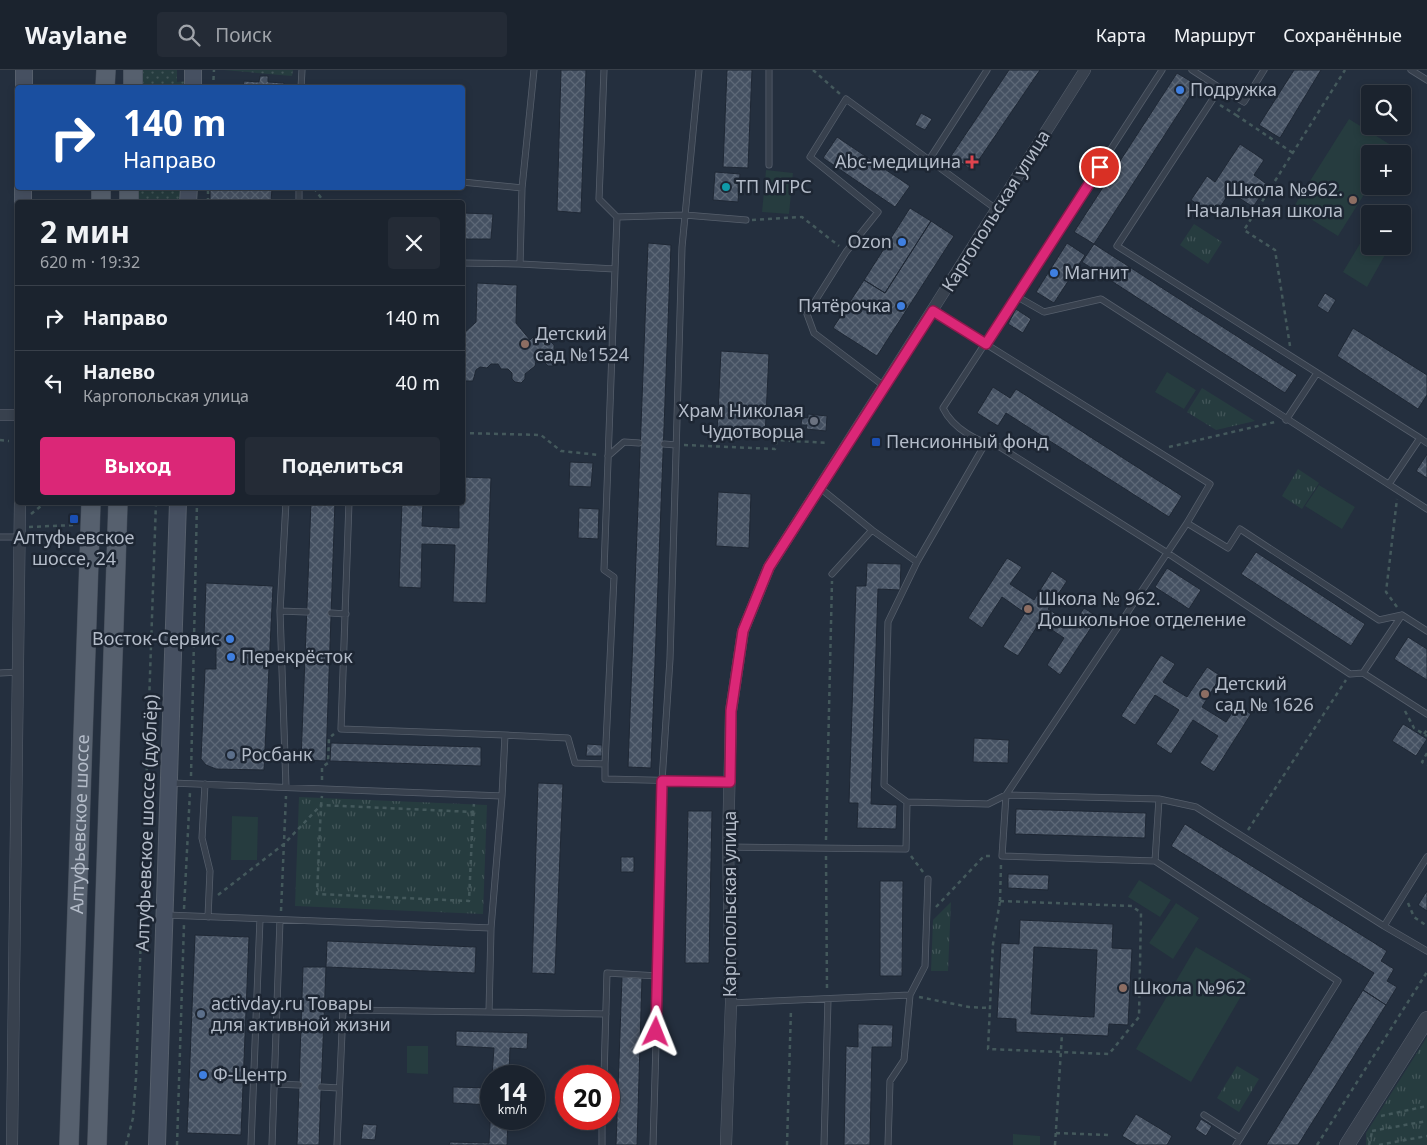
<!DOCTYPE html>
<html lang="ru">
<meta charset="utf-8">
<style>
body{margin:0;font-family:"Noto Sans",sans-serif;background:#242b36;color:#f1f3f6;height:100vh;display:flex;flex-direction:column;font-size:19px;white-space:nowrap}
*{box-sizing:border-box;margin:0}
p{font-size:16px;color:#a0a4aa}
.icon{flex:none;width:28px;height:28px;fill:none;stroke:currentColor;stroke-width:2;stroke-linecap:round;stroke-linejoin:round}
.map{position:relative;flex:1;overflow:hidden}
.side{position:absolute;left:15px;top:130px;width:450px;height:305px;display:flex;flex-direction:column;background:#1b232e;border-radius:5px;box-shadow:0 2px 8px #0003,0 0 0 1px #39404a}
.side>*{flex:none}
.hud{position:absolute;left:15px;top:15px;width:450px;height:105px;border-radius:5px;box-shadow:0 2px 8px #0003,0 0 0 1px #39404a;background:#1a4fa0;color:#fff;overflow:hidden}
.tools{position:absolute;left:1361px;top:15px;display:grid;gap:10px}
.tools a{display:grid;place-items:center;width:50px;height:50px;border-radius:5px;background:#1b232e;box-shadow:0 2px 8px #0003,0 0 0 1px #39404a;font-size:25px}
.speed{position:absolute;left:480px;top:995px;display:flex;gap:10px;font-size:25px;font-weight:700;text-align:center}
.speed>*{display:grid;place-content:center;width:65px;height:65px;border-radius:50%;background:#1b232e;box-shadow:0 2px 8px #0003,0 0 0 1px #39404a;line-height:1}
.speed small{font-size:12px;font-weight:400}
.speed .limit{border:8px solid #d22;background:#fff;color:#111}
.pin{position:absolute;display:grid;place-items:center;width:42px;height:42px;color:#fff;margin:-21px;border:2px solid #fff;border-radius:50%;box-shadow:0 1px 5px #0007}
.me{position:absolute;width:55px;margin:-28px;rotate:2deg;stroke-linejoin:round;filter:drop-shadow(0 0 4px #0008)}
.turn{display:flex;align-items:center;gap:18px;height:105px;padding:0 25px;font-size:22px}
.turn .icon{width:65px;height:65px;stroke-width:2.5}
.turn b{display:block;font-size:35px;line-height:42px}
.round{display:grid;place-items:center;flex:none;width:52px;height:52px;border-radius:5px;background:#242b36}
.head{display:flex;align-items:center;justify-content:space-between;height:85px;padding:0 25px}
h1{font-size:30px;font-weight:700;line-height:38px}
.button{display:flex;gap:10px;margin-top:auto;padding:10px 25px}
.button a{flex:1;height:58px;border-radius:5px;background:#db2777;color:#fff;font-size:20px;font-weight:700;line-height:58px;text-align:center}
.button a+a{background:#242b36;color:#f1f3f6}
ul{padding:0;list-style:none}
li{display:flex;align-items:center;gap:15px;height:65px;padding:0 25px;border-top:1px solid #39404a}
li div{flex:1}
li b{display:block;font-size:19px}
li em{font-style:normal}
header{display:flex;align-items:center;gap:30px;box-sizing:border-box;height:70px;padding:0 25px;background:#1b232e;border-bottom:1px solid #39404a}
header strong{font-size:24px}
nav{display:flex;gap:28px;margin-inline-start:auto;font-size:18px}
.search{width:350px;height:45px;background:#242b36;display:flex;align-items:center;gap:12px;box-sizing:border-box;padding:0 18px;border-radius:5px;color:#a0a4aa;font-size:19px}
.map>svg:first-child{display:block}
.grass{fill:url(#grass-dots)}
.park{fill:url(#park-tufts)}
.pitch{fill:#263c3f}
.building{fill:url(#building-cross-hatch);stroke:#1f2835;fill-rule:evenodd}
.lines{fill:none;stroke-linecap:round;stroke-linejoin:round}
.service-casing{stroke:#565f6c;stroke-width:7}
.minor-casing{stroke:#565f6c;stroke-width:12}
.tertiary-casing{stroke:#565f6c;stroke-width:16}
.secondary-casing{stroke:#565f6c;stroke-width:18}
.primary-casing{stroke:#414a57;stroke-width:20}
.path{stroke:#44595c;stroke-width:2.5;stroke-dasharray:4 4;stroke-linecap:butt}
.service{stroke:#38414e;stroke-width:5.5}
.minor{stroke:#38414e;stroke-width:11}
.tertiary{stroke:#38414e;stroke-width:15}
.secondary{stroke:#465061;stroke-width:16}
.primary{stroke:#56606e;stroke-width:19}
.route-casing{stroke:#8e194d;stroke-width:12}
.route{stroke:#db2777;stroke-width:9}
.shop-dot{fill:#3f7fe0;stroke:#1d2633;stroke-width:2}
.health-dot{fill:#e0444e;stroke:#1d2633;stroke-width:2}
.culture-dot{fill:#0f9aa8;stroke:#1d2633;stroke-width:2}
.education-dot{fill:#8d6e63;stroke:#1d2633;stroke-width:2}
.worship-dot{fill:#6b7280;stroke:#1d2633;stroke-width:2}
.transit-dot{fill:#1a4fb4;stroke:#1d2633;stroke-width:2}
.service-dot{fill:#5c6f8a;stroke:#1d2633;stroke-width:2}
.labels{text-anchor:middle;stroke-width:5;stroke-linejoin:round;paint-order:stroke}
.poi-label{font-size:18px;fill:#b4bcc9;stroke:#1d2633;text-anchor:start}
.street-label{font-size:18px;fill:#b4bcc9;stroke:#1d2633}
</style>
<header>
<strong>Waylane</strong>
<div class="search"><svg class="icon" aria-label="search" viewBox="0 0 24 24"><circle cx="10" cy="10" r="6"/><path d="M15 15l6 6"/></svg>Поиск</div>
<nav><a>Карта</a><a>Маршрут</a><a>Сохранённые</a></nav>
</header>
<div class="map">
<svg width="1427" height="1075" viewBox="0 0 1427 1075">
<defs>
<pattern id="grass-dots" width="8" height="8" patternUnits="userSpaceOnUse" patternTransform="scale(1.25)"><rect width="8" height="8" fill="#263c3f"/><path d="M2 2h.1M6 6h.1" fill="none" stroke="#435659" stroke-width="1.8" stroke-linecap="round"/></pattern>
<pattern id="park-tufts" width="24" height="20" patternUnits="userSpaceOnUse" patternTransform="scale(1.25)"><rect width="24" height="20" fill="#263c3f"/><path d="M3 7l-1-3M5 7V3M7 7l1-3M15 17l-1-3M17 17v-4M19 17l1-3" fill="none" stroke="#435659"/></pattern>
<pattern id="building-cross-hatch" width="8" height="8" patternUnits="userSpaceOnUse" patternTransform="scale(1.25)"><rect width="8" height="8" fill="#455162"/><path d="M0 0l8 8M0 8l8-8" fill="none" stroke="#5d6877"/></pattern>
</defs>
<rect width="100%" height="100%" fill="#242f3e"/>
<!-- grass -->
<path class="grass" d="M140,0H177V12L185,11V17L139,18Z
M224,0H293L292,6Z
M136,118H181V132H135Z"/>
<!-- park -->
<path class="park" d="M1194,154L1222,172L1208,194L1180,175Z
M1202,318L1255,351L1216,360L1187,342Z
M1298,399L1319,413L1302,439L1282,426Z
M299,727L487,735L483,844L295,836Z
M951,832L948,901H931L933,850Z
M1427,967V1075H1366V1063Z
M1237,996L1259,1009L1239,1042L1217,1028Z"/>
<!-- pitch -->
<path class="pitch" d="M1349,49L1394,77L1389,84H1370V115L1338,166L1293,138Z
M766,100L793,103L789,144L762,142Z
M1370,157V176H1390L1367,217L1343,202Z
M1167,302L1196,320L1184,339L1155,322Z
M1319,415L1355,437L1342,459L1305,436Z
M232,746L258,747L257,790H231Z
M1139,810L1171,830L1160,847L1128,827Z
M1176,833L1199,848L1173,889L1149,873Z
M1196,877L1251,909L1191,1012L1136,979Z
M407,976H428V1004L407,1003Z
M1013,1064L1040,1066V1075H1013Z"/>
<!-- building -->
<path class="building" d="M561,0H586L581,143L557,141Z
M727,0H752L748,98L723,97Z
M1009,0H1040L972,100L951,86Z
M1294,0H1321L1280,68L1259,55Z
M1177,3L1197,15L1094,174L1074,162Z
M260,6H268V12L284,13L283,18H228L243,17L244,11L259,12Z
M921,43L932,49L925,60L915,55Z
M837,67L910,116L895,137L823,88Z
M1240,74L1264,90L1254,105L1268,115L1253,137L1230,122L1215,145L1191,130L1207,106L1215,112Z
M715,102L740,104L738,132L713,130Z
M210,118H272L271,132H210Z
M910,138L931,151L885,223L864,210Z
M462,143L493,144L491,169H462Z
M931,151L954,166L877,286L833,258L864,210L885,223Z
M648,173L671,175L651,698L628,697Z
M1067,173L1085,185L1054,233L1036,222Z
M1094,174L1297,305L1285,323L1082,192Z
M477,213L517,215L516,253L530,270L534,266H541L543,271L551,272L554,275V282L558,286V292L553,296H548L543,291H536L535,296L525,304V309L521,313L515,312L512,309V303L508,299H501L498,294H491L487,298L480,297L476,300L473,311H465L462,307V265L476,252Z
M1325,223L1336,230L1328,243L1317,236Z
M1016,239L1031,249L1023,263L1008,254Z
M1353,258L1427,305V325L1418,339L1337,286Z
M721,281L769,284L765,366L717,363Z
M993,317L1010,328L1016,319L1182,426L1169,447L1006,343L998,356L977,343Z
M808,344L827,346L826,361L806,359L807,355H801L802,347L808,348Z
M1427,384V408L1416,401Z
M570,392L593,393L591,417L569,416Z
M462,407L491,408L486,533L453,532L455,475L422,474L421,518L399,517L402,432H423L422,456L459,458V432H462Z
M718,422L751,424L749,478L716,476Z
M311,432H335L326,691L301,690Z
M579,438L599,439L598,469L578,468Z
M1256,482L1365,554L1351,576L1241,504Z
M1007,488L1022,497L1010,514L1034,530L1052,501L1067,511L1048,539L1073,555L1084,538L1098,547L1060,605L1047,595L1064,568L1040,552L1018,586L1003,577L1025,543L1002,527L982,558L968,548Z
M867,493L901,494L900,520L878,519L871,734L897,735L896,759L857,758L858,733H849L856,516H866Z
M1167,498L1201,520L1189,539L1155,517Z
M206,513L273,516L264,700L216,699L206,695L201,689L205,599H216V568L204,567Z
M1408,567L1427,579V610L1394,589Z
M1161,585L1175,594L1163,612L1187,627L1207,597L1221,606L1202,637L1226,652L1237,635L1251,644L1214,702L1200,693L1218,666L1193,650L1171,684L1156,674L1179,640L1155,625L1135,655L1121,646Z
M1403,654L1427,669L1416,686L1392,671Z
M974,668L1009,670L1008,693L973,692Z
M331,673L481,677V696L330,691Z
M587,674L602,675V686H586Z
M538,713L563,714L555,904L532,903Z
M1016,739L1146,743L1145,768L1015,764Z
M688,741H712L709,893H685Z
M1185,754L1387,881L1381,891L1394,899L1387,911L1397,917L1386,935L1363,920L1374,903L1171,776Z
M621,787H634V802H621Z
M1008,804L1049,805L1048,820L1008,818Z
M880,811H903L902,906H880Z
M1427,821V841L1418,835Z
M1020,850L1113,854L1112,878L1132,879L1128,955L1109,954L1108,966L1016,962V949L997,948L1001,873L1019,874ZM1034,877L1097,880L1094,947L1031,944Z
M195,865L249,867L241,1065L187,1063Z
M327,871L476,877L475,903L326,897Z
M303,897H326L319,1075H297Z
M622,907L642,908L637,1075H616Z
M1363,920L1386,935L1298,1075H1266Z
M858,954L893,955L892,977H872L870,1075H844L846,976L858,977Z
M456,961L528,963L527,979L510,978L509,1006H492L494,978L456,976Z
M453,1017L491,1018V1049H508L507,1075H449L450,1072L489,1073L491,1035L453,1033Z
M1136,1044L1172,1066L1167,1075H1137L1122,1066Z
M1201,1049L1212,1056L1206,1066L1195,1059Z
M363,1054L377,1055L375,1070L361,1069Z"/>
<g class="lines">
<!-- service casing -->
<g class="service-casing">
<path id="service" d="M769,0V95
M1192,0L1220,18L1117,176L1420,368
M1411,0L1427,10
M301,18L302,0
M1220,18L1244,32L1264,0
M929,90L987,0
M462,112L522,118L534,0
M299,132V118
M617,147L685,145L746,150
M462,193L520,194L522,118
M520,194L615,199L617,147L599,129L604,0
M1016,226L1162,0
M933,241L1210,414L1187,453L1228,478L1240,459L1379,550L1402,545L1427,561
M884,316L814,263L807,244L846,182L878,142L810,87L846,29L996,139
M1286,350L1317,303
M664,374L676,375
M608,386L624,372L639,373
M1389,414L1420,368L1427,373
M820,418L872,460L832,504
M286,432L280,541L286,717
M349,432L341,659L505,665
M1427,439L1101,229L1044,242L1016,226L943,338C953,359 978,372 1000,377L1166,482L1350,604L1363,603L1427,644
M1187,453L1006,725L1002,786L1155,791L1338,911L1236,1075
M872,460L917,492L888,552L884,715L907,732
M0,467H20
M917,492L985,374
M280,541L307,542
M331,543L346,544
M0,603L19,602
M1363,603L1402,545
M605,694L614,507L604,500L615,199
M171,713L502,726L491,858
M205,714L202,768L210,801L208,847
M502,726L505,665L568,668L575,693L605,694V709L730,712
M728,777L906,779L907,732L988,734L1006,725L1159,729L1196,737L1384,856L1427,881
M1155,791L1159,729
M166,845L491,858L489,942L343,940L337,1075
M1384,856L1427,787
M731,933L910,925L925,896L928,809
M489,942L606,944
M604,1006L607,903L658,906L662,711L670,589L682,177L699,0
M274,1014L299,1015
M321,1017L339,1018
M1204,1045L1240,1068
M251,1075L260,849
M272,1075L280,850
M602,1075V1049
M653,1075L658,906
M824,1075L828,929
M888,1075L890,1011L904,990L910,925"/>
</g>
<!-- minor casing -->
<g class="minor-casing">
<path id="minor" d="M0,345H18
M12,1075L20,432
M726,1075L731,933L728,777L731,641L743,561L769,497L1085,0"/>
</g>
<!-- tertiary casing -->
<g class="tertiary-casing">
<path id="tertiary" d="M1347,1075L1427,949"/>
</g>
<!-- secondary casing -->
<g class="secondary-casing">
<path id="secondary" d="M24,18V0
M193,18V0
M23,132V118
M188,132L189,118
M157,1075L178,432"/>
</g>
<!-- primary casing -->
<g class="primary-casing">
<g id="primary">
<path d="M105,18L106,0"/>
<path d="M133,18V0"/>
<path d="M101,132V118"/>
<path d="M129,132V118"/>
<path id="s1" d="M69,1075L91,432"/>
<path d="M97,1075L118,432"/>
</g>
</g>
<!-- path -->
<path class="path" d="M813,0L840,24
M213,18L214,0
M1220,35L1236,45
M1240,38L1236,45L1293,83
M270,118H271
M314,118L324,132
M208,132V118
M752,150L802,147L839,176
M1290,276L1275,180L1244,160L1345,0
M462,363L541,365L561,381L599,385
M0,370L9,371
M684,375L775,379L777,370L828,373
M1169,377L1275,352
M31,444L46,432
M29,457L74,455
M1397,537L1386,522L1397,429
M1405,641L1414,658L1427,666
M1424,664L1427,660
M1427,683L1422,692L1427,695
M191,706L197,432
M322,710V697L328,693L329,668L334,664
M473,742L469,831L317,824L321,735L473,742L474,734
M1248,760L1346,610
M826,770L832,511
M826,786L827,920
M911,786L923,802
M218,825L284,774L321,735L322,726
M1000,831L1132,836L1141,843L1139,947L1109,984L988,979L993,874Z
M1000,831L1001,794
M1408,833L1414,847L1427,856
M936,837L984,786H993
M184,839L190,722
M281,841L286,726
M919,927L969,937L989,938
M1381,1046L1427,1036
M1372,1061L1427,1051
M1056,1063L1108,1065
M126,1075L133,1048L136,1008L156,432
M177,1075L184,854
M787,1075L791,939
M1055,1075L1062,964
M1317,1075L1427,902
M1369,1075L1372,1062
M1379,1075L1427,1066"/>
<!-- service -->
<use href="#service" class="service"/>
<!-- minor -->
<use href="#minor" class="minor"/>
<!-- tertiary -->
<use href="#tertiary" class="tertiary"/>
<!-- secondary -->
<use href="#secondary" class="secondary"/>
<!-- primary -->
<use href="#primary" class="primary"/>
</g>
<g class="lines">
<!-- route casing -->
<g class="route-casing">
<path id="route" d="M656,962L662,711L730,712L731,641L743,561L769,497L933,241L986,274L1100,97"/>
</g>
<!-- route -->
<use href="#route" class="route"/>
</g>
<!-- markers -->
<g class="shop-dot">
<circle cx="1180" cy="20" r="5"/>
<circle cx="902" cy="172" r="5"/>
<circle cx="1054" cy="203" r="5"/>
<circle cx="901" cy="236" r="5"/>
<circle cx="230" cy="569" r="5"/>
<circle cx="231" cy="587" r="5"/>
<circle cx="203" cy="1005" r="5"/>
</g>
<path class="health-dot" d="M969.5 84.5h5v5h5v5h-5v5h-5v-5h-5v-5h5z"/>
<circle class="culture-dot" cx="726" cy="117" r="5"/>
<g class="education-dot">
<circle cx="1353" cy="130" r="5"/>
<circle cx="525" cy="274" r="5"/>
<circle cx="1028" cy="539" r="5"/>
<circle cx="1205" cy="624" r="5"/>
<circle cx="1123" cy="918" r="5"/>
</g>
<circle class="worship-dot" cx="814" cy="351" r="5"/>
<g class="transit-dot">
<rect x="871" y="367" width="10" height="10" rx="2.5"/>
<rect x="69" y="444" width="10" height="10" rx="2.5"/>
</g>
<g class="service-dot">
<circle cx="231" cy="685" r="5"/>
<circle cx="201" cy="944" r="5"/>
</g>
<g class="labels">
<!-- poi labels -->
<g class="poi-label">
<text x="1190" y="26">Подружка</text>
<text x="961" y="98" text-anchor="end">Abc-медицина</text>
<text x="736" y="123">ТП МГРС</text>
<text x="1343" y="126" text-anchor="end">Школа №962.<tspan x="1343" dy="21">Начальная школа</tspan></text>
<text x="892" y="178" text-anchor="end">Ozon</text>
<text x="1064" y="209">Магнит</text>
<text x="891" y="242" text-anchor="end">Пятёрочка</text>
<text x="535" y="270">Детский<tspan x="535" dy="21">сад №1524</tspan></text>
<text x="804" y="347" text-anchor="end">Храм Николая<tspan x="804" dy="21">Чудотворца</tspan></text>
<text x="886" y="378">Пенсионный фонд</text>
<text x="74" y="474" text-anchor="middle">Алтуфьевское<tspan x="74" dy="21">шоссе, 24</tspan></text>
<text x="1038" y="535">Школа № 962.<tspan x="1038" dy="21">Дошкольное отделение</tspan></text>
<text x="220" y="575" text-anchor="end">Восток-Сервис</text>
<text x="241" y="593">Перекрёсток</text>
<text x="1215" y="620">Детский<tspan x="1215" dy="21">сад № 1626</tspan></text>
<text x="241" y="691">Росбанк</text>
<text x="1133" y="924">Школа №962</text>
<text x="211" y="940">activday.ru Товары<tspan x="211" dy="21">для активной жизни</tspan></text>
<text x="213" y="1011">Ф-Центр</text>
</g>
<!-- street labels -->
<g class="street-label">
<text transform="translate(996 141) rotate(-58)" y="6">Каргопольская улица</text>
<text transform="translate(147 753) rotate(-88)" y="6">Алтуфьевское шоссе (дублёр)</text>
<text dy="6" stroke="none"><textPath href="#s1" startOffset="321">Алтуфьевское шоссе</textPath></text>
<text transform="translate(730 834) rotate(-90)" y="6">Каргопольская улица</text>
</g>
</g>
</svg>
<div class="tools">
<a><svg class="icon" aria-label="search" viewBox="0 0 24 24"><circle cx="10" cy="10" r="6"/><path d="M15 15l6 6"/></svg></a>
<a>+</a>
<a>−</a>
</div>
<div class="speed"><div>14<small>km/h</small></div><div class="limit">20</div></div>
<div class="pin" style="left:1100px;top:97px;background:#d93025"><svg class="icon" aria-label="arrive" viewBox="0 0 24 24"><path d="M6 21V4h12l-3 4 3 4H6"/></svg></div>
<svg class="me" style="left:656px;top:962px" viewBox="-20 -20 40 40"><path d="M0-17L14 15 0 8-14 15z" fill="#db2777" stroke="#fff" stroke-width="4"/></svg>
<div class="hud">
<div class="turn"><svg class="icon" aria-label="right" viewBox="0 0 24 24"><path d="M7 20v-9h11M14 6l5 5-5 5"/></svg><div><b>140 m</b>Направо</div></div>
</div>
<section class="side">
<div class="head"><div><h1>2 мин</h1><p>620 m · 19:32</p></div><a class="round"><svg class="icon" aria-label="close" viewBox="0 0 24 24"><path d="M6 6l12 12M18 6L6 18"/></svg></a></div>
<ul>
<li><svg class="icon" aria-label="right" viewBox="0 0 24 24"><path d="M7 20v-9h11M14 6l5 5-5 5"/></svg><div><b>Направо</b></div><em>140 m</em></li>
<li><svg class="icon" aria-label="left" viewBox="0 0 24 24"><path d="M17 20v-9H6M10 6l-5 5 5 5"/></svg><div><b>Налево</b><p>Каргопольская улица</p></div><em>40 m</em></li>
</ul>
<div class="button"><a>Выход</a><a>Поделиться</a></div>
</section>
</div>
